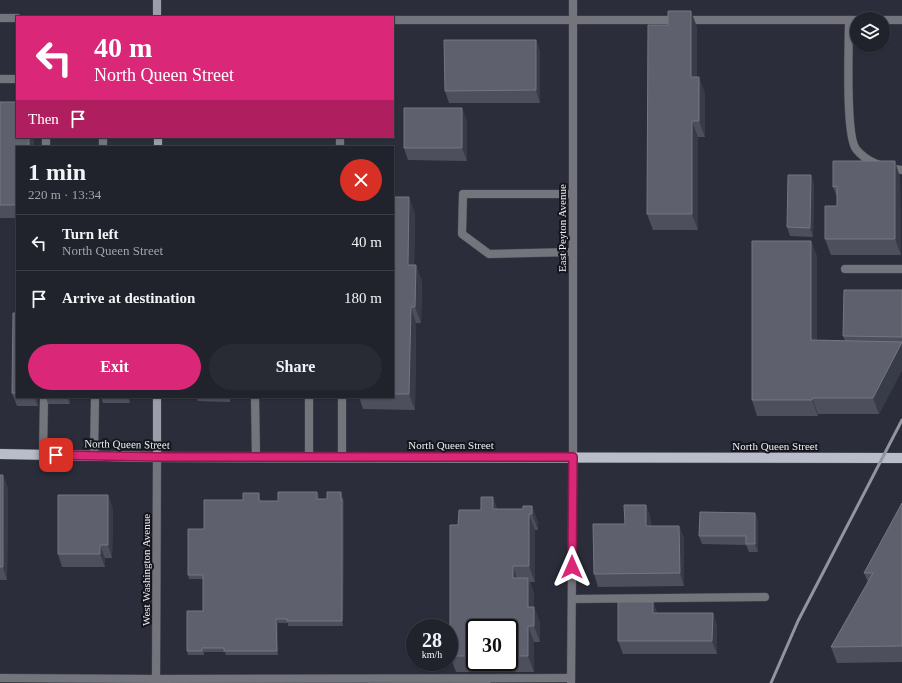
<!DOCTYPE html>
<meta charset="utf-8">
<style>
body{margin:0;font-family:Georgia,serif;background:#282a34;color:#f1f3f6;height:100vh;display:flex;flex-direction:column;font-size:15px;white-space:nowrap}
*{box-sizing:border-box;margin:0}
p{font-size:13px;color:#a2a4a9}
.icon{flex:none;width:22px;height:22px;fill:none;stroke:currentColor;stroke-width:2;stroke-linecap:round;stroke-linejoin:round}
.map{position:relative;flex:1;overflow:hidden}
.side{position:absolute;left:16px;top:146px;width:378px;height:252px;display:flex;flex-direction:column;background:#20222c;border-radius:0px;box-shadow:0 1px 3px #0004,0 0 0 1px #3d3f48}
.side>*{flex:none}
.banner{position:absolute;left:16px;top:16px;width:378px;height:122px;border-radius:0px;box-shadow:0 1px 3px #0004,0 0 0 1px #3d3f48;background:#db2777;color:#fff;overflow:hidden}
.tools{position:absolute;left:850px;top:12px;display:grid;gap:8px}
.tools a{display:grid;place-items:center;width:40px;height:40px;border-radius:50%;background:#20222c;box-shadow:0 1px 3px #0004,0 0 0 1px #3d3f48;font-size:20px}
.speed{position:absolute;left:406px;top:619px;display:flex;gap:8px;font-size:20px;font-weight:700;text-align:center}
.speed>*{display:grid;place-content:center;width:52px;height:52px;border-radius:50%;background:#20222c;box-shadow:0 1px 3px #0004,0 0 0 1px #3d3f48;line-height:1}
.speed small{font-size:10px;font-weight:400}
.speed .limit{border:2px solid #111;border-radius:6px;background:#fff;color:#111}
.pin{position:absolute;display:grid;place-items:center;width:34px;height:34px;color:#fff;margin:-17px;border-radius:8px;box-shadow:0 2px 6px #0006}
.me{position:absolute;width:44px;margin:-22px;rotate:0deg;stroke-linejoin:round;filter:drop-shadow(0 0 3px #0008)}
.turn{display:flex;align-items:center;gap:14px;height:84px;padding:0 12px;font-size:18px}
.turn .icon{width:52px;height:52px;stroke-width:2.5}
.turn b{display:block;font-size:28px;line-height:34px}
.then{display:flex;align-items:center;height:38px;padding:0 12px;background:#0003;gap:8px;font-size:15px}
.round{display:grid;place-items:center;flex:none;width:42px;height:42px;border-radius:21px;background:#282a34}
.head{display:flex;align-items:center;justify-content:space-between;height:68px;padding:0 12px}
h1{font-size:24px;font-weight:700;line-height:30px}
.cta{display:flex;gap:8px;margin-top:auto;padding:8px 12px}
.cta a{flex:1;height:46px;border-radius:24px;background:#db2777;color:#fff;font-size:16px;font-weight:700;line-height:46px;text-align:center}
.cta a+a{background:#282a34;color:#f1f3f6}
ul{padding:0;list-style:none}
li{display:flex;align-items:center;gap:12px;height:56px;padding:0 12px;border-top:1px solid #3d3f48}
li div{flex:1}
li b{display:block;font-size:15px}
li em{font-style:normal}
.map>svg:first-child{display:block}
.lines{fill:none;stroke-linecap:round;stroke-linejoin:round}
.lane-casing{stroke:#464954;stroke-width:9}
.street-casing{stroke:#464954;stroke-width:9}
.secondary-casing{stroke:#464954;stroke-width:9}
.primary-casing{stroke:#464954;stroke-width:11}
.lane{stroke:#74757c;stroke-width:8}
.street{stroke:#74757c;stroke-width:8}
.secondary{stroke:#9b9da8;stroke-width:8}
.primary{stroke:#b9bcc9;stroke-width:10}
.rail{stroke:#92949e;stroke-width:3}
.wall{fill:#4d4f5c;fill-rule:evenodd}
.shaded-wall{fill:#383b48}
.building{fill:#5e606d;stroke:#747682}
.route-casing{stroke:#8e194d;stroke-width:10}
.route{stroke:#db2777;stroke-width:7}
.labels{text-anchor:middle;stroke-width:4;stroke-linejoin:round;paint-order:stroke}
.street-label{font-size:11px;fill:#ebedf5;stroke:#15161c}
</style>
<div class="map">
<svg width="902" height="683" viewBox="0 0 902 683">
<rect width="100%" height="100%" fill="#2b2e3a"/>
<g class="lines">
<!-- lane casing -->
<g class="lane-casing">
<path id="lane" d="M849,20C849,42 845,135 856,149C867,163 884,168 902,170
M0,79H17
M103,137V147
M340,137V147
M46,147V137
M573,252L489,254L462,234L463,194H573
M845,269H902
M255,397L256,457
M309,397V457
M342,397V457
M43,455L44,397
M94,456L95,397
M572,599L765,597
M0,678L156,679L571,678"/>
</g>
<!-- street casing -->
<g class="street-casing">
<path id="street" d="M0,18H17
M393,20H857
M883,20H902
M156,683L157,457
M571,683L573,457V0"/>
</g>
<!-- secondary casing -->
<g class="secondary-casing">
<path id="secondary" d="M157,17V0
M158,137V147
M157,457V397"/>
</g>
<!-- primary casing -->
<g class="primary-casing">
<path id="primary" d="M0,454L157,457L902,458"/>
</g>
<!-- lane -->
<use href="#lane" class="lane"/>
<!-- street -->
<use href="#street" class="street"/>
<!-- secondary -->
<use href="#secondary" class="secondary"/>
<!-- primary -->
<use href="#primary" class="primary"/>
<!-- rail -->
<path class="rail" d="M771,683L798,621L902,420"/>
</g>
<!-- wall -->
<path class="wall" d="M668,25L697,27V77L705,93V137H698V230H653L647,214Z
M536,40L540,52V103H449L445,91Z
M0,102L17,147V218H0Z
M467,121V161L408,160L404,148Z
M900,177L901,255H831L825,239L837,206V197L833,187Z
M814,184L813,237L790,236L787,227Z
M393,197L415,213L414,265L422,281L421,323H416L415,410L363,409L359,397H393Z
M811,241L817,257V340L845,341L843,336L902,290V370L879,414H818V416H757L752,400Z
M17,313V397H38V406H17L12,393Z
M46,397H70V404H48Z
M101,397H130V403H103Z
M196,397H230V402L198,401Z
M0,475L8,488L7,580H0Z
M317,492L319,496V499H327L341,492L344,503L343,626H288V623H278V655H226L225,652H204V655H188L187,651L203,611V579H189L188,575L204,529L243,500L260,497V501H278Z
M902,503V662L837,663L831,647L868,582L864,573Z
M646,505L650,517L651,526H679L684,538V586L598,587L594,574L625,524Z
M532,506L538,523V530H535V582H530L534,594V607L540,623V642H534V672H456L450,656L458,525L481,510L523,509ZM475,628H509V662H475Z
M113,508L112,558H105V567H62L58,554Z
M755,513L758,521V552H749L746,545L702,544L699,536Z
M653,602L657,613H713L717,626V654H623L618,641Z"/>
<!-- shaded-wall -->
<path class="shaded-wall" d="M691,11L697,27V93L691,77Z
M536,40L540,52V103L536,90Z
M699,77L705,93V137L699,121Z
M462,108L467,121V161L462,148Z
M692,121L698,137V230L692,214Z
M29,137H34V147H29Z
M895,161L900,177L901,255L895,239Z
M811,175L814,184L813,237L810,228Z
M409,197L415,213L414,281L408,265Z
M811,241L817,257V356L811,340Z
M416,265L422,281L421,323L415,307Z
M411,307L416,323L415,410L409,394Z
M902,343V370L879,414L873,398Z
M34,397H38V406Z
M67,397H70V404Z
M128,397H130V403Z
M812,398L818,414V416L812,400Z
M3,475L8,488L7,580L3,567Z
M317,492L319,496V504L317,499Z
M341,492L342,497V502V499L344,503L343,626L342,621Z
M259,493L260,497L261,505L259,501Z
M108,495L113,508L112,558L108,545Z
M493,497L499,513L493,509Z
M646,505L650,517L651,539L646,526Z
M532,506L538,523V530L532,514Z
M755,513L758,521V552L755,544Z
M529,514L535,530V582L529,566Z
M679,526L684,538V586L680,573Z
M100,545L105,558V567L100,554Z
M513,566L518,582L513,578Z
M528,578L534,594V607L540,623V642L534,626L528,607Z
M653,602L657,614L653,613Z
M713,613L717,626V654L712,641Z
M276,619L278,623V655L277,651Z
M528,626L534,642V672L528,656Z"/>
<!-- building -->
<path class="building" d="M668,11H691V77H699V121H692V214H647L648,25H668Z
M444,40H536V90L445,91Z
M0,102H17V137H29V147H17V205H0Z
M404,108H462V148H404Z
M833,161H895V239H825V206H837V186L833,187Z
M788,175H811L810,228L787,227Z
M393,197H409L408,265H416L415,307H411L409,394H393Z
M752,241H811V340L902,342L873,398H812V400H752Z
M844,290H902V337L843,336Z
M13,313H17V393H12Z
M0,475H3V567H0Z
M278,492H317V499H327V492H341V499H342V621H287V619H276L277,651H224V648H202V651H187V611H203V575H188V529H204V500H243V493H259V501H278Z
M58,495H108V545H100V554H58Z
M481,497H493V509H523V506H532V514H529V566H513V578H528V607H534V626H528V656H509V628H475V656H450V525H458L459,510H481Z
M902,503V646L831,647L873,573H864Z
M624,505H646V526H679L680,573L594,574L593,524H625Z
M700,512L755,513V544H746V536H699Z
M618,602H653V613H713L712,641H618Z
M369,681L490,682V683H369Z"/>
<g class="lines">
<!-- route casing -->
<g class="route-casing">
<path id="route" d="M56,455L157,457H573L572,567"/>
</g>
<!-- route -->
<use href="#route" class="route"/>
</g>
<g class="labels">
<!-- street labels -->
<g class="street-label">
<text transform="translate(562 228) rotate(-90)" y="4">East Peyton Avenue</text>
<text transform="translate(127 444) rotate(1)" y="4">North Queen Street</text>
<text x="451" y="449">North Queen Street</text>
<text x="775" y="450">North Queen Street</text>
<text transform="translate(146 570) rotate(-90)" y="4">West Washington Avenue</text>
</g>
</g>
</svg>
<div class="tools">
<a><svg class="icon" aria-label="layers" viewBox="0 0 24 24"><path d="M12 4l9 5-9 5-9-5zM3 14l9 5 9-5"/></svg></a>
</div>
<div class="speed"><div>28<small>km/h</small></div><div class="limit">30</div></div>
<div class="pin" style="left:56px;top:455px;background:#d93025"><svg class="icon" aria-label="arrive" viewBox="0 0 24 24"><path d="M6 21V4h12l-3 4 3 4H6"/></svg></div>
<svg class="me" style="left:572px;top:567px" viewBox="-20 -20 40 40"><path d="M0-17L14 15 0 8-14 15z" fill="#db2777" stroke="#fff" stroke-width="4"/></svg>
<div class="banner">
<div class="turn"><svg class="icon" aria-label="left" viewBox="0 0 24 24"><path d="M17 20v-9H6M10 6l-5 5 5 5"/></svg><div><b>40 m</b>North Queen Street</div></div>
<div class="then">Then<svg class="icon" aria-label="arrive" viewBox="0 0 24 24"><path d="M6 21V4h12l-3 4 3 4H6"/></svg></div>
</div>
<section class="side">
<div class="head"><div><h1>1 min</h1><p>220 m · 13:34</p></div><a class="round" style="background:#d93025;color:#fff"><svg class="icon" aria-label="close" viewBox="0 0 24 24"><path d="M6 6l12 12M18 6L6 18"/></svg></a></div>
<ul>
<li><svg class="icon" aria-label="left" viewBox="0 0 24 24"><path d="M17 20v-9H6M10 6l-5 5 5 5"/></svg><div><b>Turn left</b><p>North Queen Street</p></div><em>40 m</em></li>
<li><svg class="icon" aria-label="arrive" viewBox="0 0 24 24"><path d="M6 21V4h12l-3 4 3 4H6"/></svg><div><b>Arrive at destination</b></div><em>180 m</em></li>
</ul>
<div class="cta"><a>Exit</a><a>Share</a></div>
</section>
</div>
